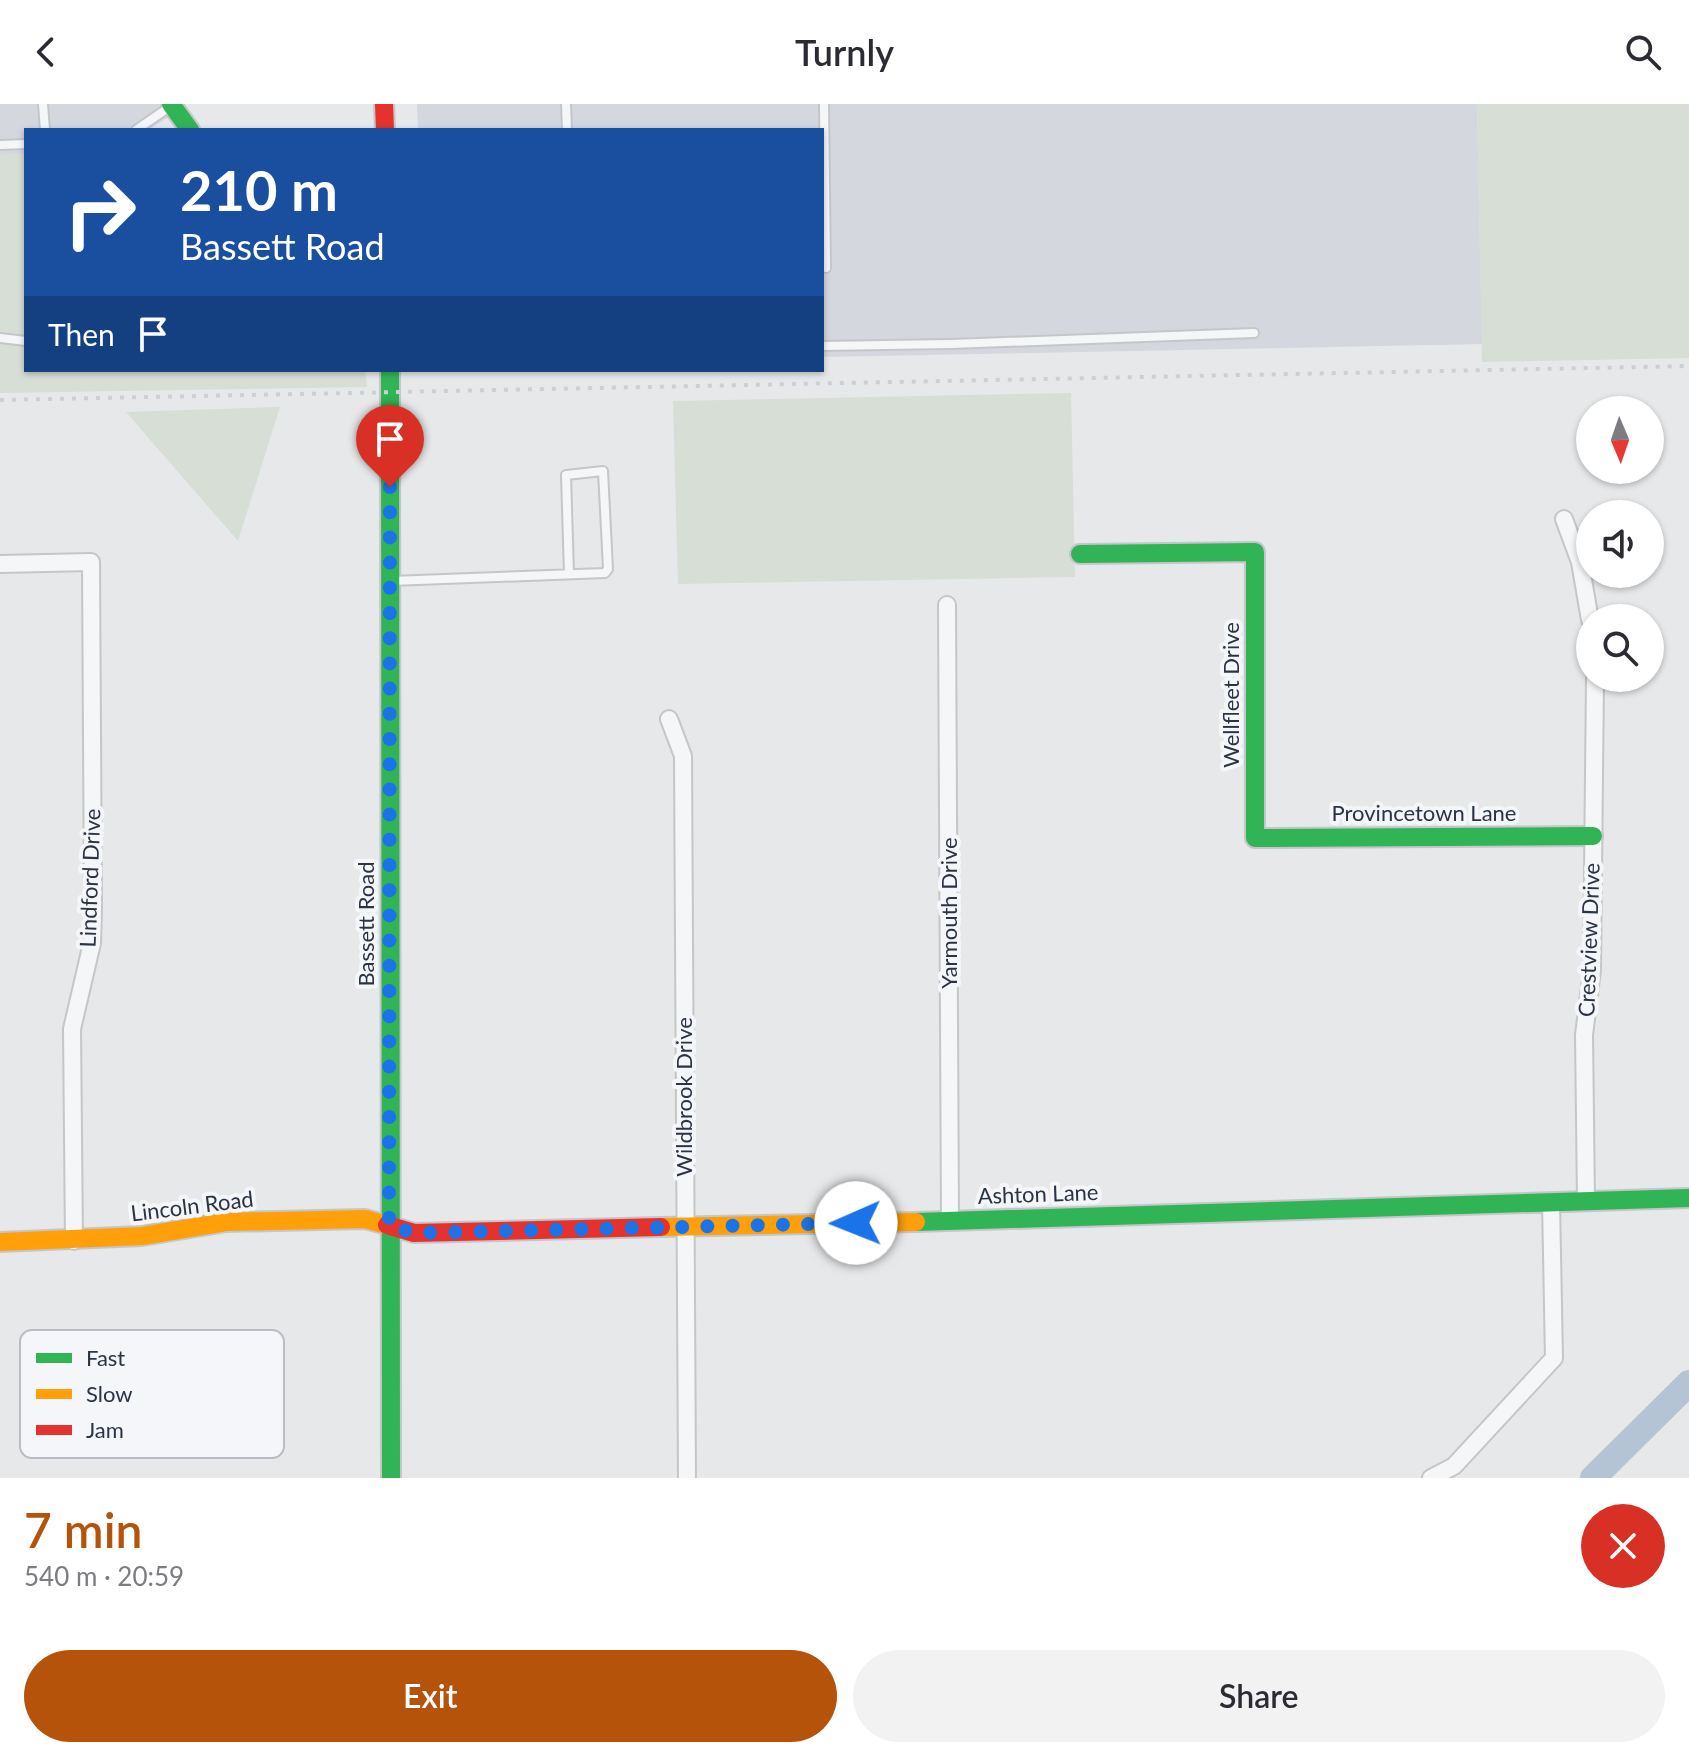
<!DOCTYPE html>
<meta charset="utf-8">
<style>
body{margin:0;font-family:Lato,sans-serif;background:#f2f2f3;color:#2b2b33;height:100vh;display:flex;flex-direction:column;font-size:30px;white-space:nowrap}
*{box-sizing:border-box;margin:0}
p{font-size:26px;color:#7c7c81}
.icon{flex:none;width:44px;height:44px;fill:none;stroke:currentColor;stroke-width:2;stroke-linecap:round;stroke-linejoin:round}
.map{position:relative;height:1374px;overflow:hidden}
.sheet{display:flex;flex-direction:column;background:#fff;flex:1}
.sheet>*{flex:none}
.hud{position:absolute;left:24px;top:24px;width:800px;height:244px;border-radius:0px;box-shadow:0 2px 6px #0004;background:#1a4fa0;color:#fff;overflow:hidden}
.needle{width:52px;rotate:178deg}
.controls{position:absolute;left:1576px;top:292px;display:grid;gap:16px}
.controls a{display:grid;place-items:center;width:88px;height:88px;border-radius:50%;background:#fff;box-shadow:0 2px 6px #0004;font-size:40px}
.pin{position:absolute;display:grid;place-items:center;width:68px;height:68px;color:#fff;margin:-82px -34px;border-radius:50% 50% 50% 0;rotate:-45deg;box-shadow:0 0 8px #0007}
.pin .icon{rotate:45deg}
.me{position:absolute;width:88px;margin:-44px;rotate:269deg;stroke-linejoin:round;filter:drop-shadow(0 0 6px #0008)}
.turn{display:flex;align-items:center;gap:28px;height:168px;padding:0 24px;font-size:36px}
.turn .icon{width:104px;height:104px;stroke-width:2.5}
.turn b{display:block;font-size:56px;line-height:68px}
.then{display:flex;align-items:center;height:76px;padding:0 24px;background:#0003;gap:16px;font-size:30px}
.round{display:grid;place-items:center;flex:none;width:84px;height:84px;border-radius:42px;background:#f2f2f3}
.headline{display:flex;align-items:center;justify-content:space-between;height:136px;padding:0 24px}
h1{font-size:48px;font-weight:600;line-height:60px;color:#b45309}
.primary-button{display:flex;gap:16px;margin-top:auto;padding:16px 24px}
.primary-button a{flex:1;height:92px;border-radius:48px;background:#b45309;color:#fff;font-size:32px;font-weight:600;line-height:92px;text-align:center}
.primary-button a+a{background:#f2f2f3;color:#2b2b33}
header{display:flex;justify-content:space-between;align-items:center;height:104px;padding:0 24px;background:#fff;font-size:36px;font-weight:600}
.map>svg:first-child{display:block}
.built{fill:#d4d7dd}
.green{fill:#d6ded6}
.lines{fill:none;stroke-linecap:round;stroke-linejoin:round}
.river{stroke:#b4c4d5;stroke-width:26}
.lane-casing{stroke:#c4c6c8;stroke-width:12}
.street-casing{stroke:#c4c6c8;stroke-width:20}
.fast-casing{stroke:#c4c6c8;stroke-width:22}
.slow-casing{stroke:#c4c6c8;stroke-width:22}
.jam-casing{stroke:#c4c6c8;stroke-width:22}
.lane{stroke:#f5f6f7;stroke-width:8}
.street{stroke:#f5f6f7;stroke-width:16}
.fast{stroke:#30b455;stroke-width:18}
.slow{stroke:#ff9f0a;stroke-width:18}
.jam{stroke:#e5322d;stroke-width:18}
.rail{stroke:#cecfd2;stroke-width:4;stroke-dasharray:4 8;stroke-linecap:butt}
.route{stroke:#1a73e8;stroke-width:14;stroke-dasharray:0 25.2}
.labels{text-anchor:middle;stroke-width:8;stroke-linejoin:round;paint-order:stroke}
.street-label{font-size:22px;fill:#2b3445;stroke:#f4f6f9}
.key{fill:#f4f6f9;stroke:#b8bcc3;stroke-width:2}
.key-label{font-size:22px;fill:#2b3445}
</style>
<header><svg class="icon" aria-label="back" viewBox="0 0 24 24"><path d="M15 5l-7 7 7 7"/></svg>Turnly<svg class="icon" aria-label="search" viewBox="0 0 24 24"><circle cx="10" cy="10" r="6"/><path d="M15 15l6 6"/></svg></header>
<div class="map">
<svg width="1689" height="1374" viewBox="0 0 1689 1374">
<rect width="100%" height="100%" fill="#e6e8ea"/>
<!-- built -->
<path class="built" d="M0,0H160L169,13L148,26H26V50L0,51Z
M417,0H1477L1482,240L822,253V26H418Z"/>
<!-- green -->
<path class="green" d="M1477,0H1689V254L1482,258Z
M26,50V266H365L367,283L0,289V51Z
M1071,289L1075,473L678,480L673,297Z
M280,303L238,437L126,308Z"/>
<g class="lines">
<!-- river -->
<path class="river" d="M1593,1374L1689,1279"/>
<!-- lane casing -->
<g class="lane-casing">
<path id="lane" d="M43,0L45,26
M566,0L567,26
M824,0L826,164
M136,26L168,4
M0,41L26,40
M0,234L26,237
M822,242L951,240L1254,229
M391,477L605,469L608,465L603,367L566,371L569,470"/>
</g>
<!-- street casing -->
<g class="street-casing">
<path id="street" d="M1564,415L1580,458L1590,516
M0,460L91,458L93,803L92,839L72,925L74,1137
M947,501L950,1117
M669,615L683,652L687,1374
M1586,1098L1584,931L1592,866L1595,574
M1431,1374L1454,1362L1554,1254L1551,1098"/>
</g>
<!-- fast casing -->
<g class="fast-casing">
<path id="fast" d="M171,0L190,26
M390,266L391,1374
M1080,450L1255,448V734L1593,732
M916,1118L1689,1094"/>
</g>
<!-- slow casing -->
<g class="slow-casing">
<path id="slow" d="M661,1123L916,1118
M0,1138L142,1132L226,1118L365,1115L387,1121"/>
</g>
<!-- jam casing -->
<g class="jam-casing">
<path id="jam" d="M384,0L385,26
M387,1121L414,1129L661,1123"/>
</g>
<!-- lane -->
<use href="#lane" class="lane"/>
<!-- street -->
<use href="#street" class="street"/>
<!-- fast -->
<use href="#fast" class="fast"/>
<!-- slow -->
<use href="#slow" class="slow"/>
<!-- jam -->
<use href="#jam" class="jam"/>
<!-- rail -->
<path class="rail" d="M0,296L1689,262"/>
</g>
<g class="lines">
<!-- route -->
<path class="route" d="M390,383L389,1122L414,1129L856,1119"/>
</g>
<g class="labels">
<!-- street labels -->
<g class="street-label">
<text transform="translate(1231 591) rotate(-90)" y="8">Wellfleet Drive</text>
<text x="1424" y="717">Provincetown Lane</text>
<text transform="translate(90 774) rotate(-88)" y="8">Lindford Drive</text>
<text transform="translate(949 809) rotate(-90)" y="8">Yarmouth Drive</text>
<text transform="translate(366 820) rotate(-90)" y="8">Bassett Road</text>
<text transform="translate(1589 836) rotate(-88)" y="8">Crestview Drive</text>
<text transform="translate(684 993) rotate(-90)" y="8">Wildbrook Drive</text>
<text transform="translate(1038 1090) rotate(-2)" y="8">Ashton Lane</text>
<text transform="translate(192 1102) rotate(-7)" y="8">Lincoln Road</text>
</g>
</g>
<!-- legend -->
<rect x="20" y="1226" width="264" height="128" rx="12" class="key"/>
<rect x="36" y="1249" width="36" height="10" fill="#30b455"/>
<rect x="36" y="1285" width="36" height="10" fill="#ff9f0a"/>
<rect x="36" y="1321" width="36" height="10" fill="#e5322d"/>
<g class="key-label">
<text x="86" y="1262">Fast</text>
<text x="86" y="1298">Slow</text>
<text x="86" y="1334">Jam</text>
</g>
</svg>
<div class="controls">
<a><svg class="needle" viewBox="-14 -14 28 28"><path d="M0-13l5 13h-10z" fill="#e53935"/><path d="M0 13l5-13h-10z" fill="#7c7c81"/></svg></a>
<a><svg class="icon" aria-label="sound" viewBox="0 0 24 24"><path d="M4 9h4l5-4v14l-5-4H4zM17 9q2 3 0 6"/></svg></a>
<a><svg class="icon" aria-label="search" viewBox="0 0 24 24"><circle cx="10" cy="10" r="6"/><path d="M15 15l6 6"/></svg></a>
</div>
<div class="pin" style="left:390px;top:383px;background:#d93025"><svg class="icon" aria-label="arrive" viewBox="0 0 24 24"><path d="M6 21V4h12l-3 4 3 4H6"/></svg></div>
<svg class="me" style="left:856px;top:1119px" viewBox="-20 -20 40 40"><circle r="19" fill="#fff"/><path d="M0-13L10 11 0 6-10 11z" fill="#1a73e8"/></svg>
<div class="hud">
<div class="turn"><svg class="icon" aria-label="right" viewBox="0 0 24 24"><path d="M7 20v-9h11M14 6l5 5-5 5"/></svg><div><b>210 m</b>Bassett Road</div></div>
<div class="then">Then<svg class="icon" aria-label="arrive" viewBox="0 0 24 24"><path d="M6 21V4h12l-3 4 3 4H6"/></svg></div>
</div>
</div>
<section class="sheet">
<div class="headline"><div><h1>7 min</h1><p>540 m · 20:59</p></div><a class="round" style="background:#d93025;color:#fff"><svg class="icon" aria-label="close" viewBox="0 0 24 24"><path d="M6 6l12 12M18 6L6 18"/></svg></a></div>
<div class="primary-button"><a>Exit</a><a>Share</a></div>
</section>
